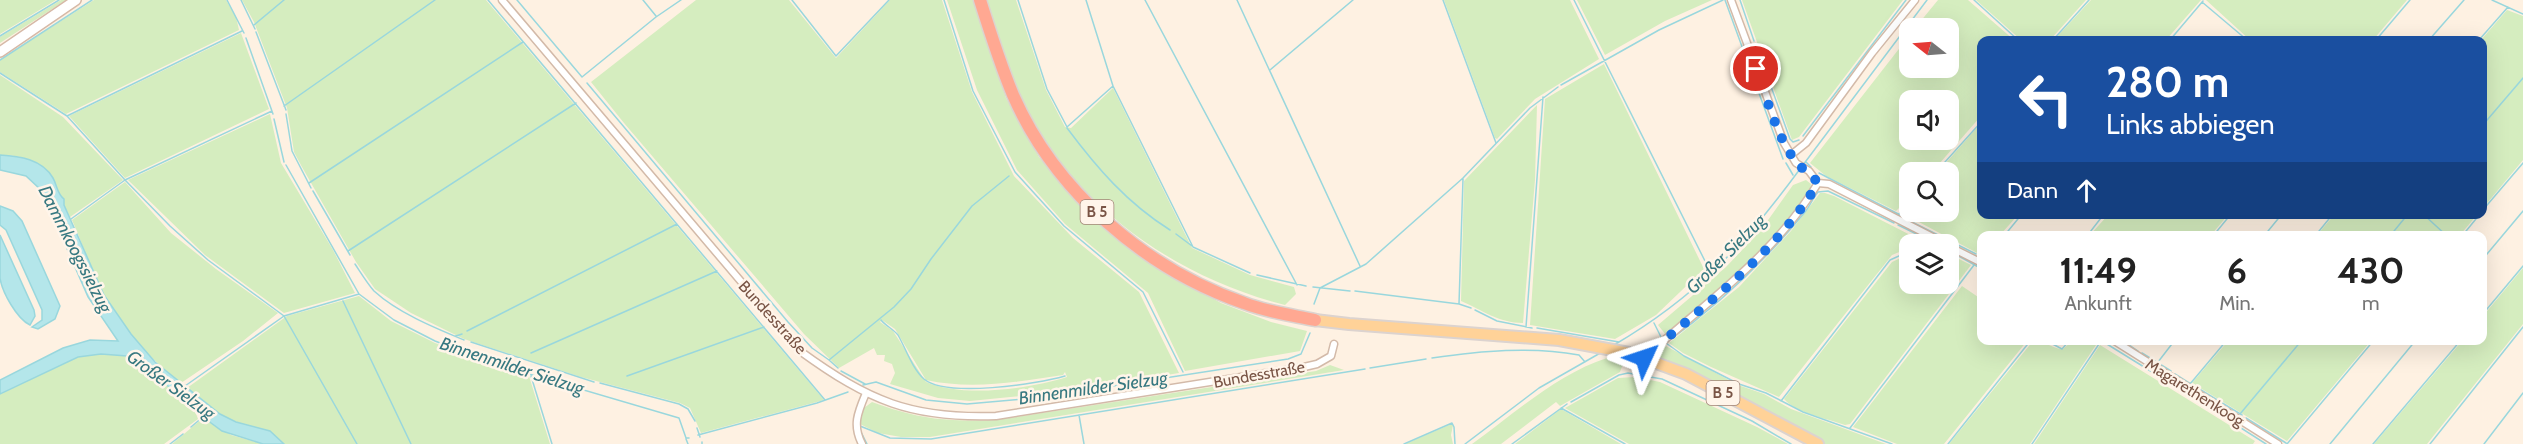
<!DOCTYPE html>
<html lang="de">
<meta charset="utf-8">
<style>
body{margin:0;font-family:Cabin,sans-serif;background:#f2f2f2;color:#222;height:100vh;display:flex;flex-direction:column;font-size:22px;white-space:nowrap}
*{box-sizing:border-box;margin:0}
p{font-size:20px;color:#767676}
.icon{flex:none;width:33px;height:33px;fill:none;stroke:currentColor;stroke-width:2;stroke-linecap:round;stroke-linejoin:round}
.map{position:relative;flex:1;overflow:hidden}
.details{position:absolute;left:1977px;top:231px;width:510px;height:114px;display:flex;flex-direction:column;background:#fff;border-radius:12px;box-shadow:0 6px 24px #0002}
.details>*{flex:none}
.hud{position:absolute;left:1977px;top:36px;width:510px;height:183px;border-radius:12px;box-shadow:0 6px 24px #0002;background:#1a4fa0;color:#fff;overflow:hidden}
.needle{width:39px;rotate:287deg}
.tools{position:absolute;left:1899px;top:18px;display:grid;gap:12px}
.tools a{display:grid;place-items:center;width:60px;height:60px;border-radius:12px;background:#fff;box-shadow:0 6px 24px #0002;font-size:30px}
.pin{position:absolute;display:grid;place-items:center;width:51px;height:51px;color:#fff;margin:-26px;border:3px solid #fff;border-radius:50%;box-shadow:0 2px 6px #0007}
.me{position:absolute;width:66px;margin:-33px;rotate:48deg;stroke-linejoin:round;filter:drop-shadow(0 0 4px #0008)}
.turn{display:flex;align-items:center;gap:21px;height:126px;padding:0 30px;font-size:27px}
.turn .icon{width:78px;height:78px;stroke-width:2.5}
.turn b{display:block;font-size:42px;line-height:51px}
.then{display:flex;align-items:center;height:57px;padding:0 30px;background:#0003;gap:12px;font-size:22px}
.eta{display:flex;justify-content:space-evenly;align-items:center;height:102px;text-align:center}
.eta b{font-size:36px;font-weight:700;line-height:42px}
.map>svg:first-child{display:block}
.green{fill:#d5edbf;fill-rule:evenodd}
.water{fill:#b4e6ea;stroke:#99d7dd;stroke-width:1.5}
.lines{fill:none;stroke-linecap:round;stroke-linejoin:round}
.stream{stroke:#99d7dd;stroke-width:1.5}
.street-casing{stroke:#d3baa9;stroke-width:9}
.secondary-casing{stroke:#d6b9a7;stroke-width:12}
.primary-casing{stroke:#dcd3cf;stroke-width:14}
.highway-casing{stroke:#dcd3cf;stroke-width:15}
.street{stroke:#fff;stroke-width:6}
.secondary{stroke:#fff;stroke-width:9}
.primary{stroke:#ffd298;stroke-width:10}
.highway{stroke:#ffa892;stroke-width:12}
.route{stroke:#1a73e8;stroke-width:10;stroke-dasharray:0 18}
.labels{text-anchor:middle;stroke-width:5;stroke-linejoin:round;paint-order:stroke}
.shield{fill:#fff5ea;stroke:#a18476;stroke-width:1.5}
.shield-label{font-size:15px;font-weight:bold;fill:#795445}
.street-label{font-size:16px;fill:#795445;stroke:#fff5ea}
.water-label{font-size:18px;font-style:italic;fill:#377880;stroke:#fff5ea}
</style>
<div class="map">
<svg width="2523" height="444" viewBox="0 0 2523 444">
<rect width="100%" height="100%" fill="#fef1e2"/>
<!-- green -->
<path class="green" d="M0,0H56L0,34Z
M61,0H66L0,43V37Z
M94,0H226L236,17L239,30L66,114L0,72V60Z
M242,0H486L824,400L701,433L690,408L680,403L581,377L464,339L411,313L375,289L356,262L302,167L294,152L287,108L254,22Z
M696,0H789L836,58L890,0H942L972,92L1014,176L1073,238L1139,292L1179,373L1062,392L970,401L938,398L890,384L895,373L892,364L884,361L885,355H877L874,348L839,368L804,334L624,123L591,82ZM882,320L895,329L926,380C971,390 1018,382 1063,375L1065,372L1067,377C1029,389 963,398 926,382L893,331L880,322Z
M947,0H974L1006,98L1039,157L1086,213L1150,263L1221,303L1271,322L1307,331L1300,351L1185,371L1148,293L1065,224L1017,170L977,90Z
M986,0H1016L1046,90L1065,127L1071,128L1113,88L1192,248L1250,275L1294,287L1296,294L1285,305C1171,276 1070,203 1019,95C1005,64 996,32 986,0Z
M1444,0H1570L1599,59L1535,99L1497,139L1495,138Z
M1577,0H1712L1665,21L1605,55Z
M1742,0H1903L1799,137L1792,140Z
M1938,0H1968L2014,40H1982L1981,116L1932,172H1910L1909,198L1896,211L1826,176L1810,163L1909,36L1910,68H1948V28H1915ZM1910,100H1948V140H1910Z
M1976,0H2086L2050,40H2021Z
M2091,0H2201L2166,40H2054Z
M2206,0H2407L2373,40H2250Z
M2507,10L2523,16V160L2483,208L2481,40Z
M241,33L269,109L125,178L69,116Z
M1604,64L1704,269L1656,315L1615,339L1530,325L1545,99Z
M0,75L63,117L123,180L70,217C51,179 51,156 0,155Z
M1537,105L1535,180L1523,323C1499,323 1482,310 1461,301L1464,181Z
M270,114L281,163L333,250L355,293L284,313L205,255L128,180Z
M1981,123L1982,214L2018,215L2000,235L1982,236L1981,255L1902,213L1909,204L1910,212H1948V172H1938Z
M1806,180L1811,184L1810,192C1774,249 1717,291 1666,335L1658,325L1726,267L1761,230L1793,185Z
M125,182L171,233L216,269L278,313L243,341L181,383C152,360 123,331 105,297C92,273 83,245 72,220Z
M1820,193H1825L1834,196L1924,242L1910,244L1909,248L1892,255L1779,397L1711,367L1683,353L1669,343L1739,287L1791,231Z
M2108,215V214L2228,215L2211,235H2090Z
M2334,215V214L2477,215L2460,235H2317Z
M1909,254L1910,284H1948L1949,254L1971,265L1850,424L1845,425C1826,418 1798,414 1784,399L1892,262Z
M2523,268V324L2427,444H2374L2462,341L2482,340L2483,316Z
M1962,286L1981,299L1982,340L2027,341L1944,444H1897L1853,427Z
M359,296L391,321L435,343L529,376L550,444H284C267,425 254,431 233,421C216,413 202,400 187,388L287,316Z
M2033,341C2045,340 2052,349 2063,349L2072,341L2098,342L2030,444H1949Z
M2228,341V340L2371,341L2287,441L2192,383Z
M1664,345L1738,385L1764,394L1791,409L1886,444H1825L1698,374L1656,357V351Z
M2100,345L2255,441L2253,444H2034Z
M90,354C101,354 117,353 128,357C136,360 143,370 150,375C167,387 192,397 198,419L164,444H0V394L67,360Z
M1607,358L1624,361L1620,372L1560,406L1556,402L1501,444H1472C1514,414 1557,374 1607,358Z
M1330,365L1344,370L930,437H901L878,433L858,423L860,411L872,402C918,419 947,422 996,420L1316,371Z
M1635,377L1660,382L1757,427L1788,444H1629L1565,408L1618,378Z
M1561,409L1621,444H1515Z
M203,418L231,435L263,444H172Z
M1449,425H1453L1451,435L1453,444H1405Z"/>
<!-- water -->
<path class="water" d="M0,155C19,156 42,159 53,178C57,185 57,194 64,199V205L104,295L131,334L155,362L220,414L236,422L270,431L284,444H263L222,431L203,417L180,395L127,356L101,354L78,357L0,394V380L63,348L90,340L118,341L88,297L42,191L26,176L0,170Z
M0,206L13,211L22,221L60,306L55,319L38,329L32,327L42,320V310L6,230L0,225Z
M0,235L34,310L35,316L30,325C17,319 2,292 0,278C0,264 0,248 0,235Z"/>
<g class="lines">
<!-- stream -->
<path class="stream" d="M227,0L244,33
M241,0L255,29
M488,0L825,400
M517,0L582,77L656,17L681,0
M643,0L656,16
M792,0L836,56L889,0
M944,0L973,91L1015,172L1064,226L1143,292L1183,372
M1018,0L1047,89L1067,127L1113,86
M1086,0L1113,86L1193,247L1250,273
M1145,0L1297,285
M1237,0L1360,266
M1443,0L1496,143
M1574,0L1711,273
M1725,0L1783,159
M1740,0L1754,41
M1974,0L2018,40
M2492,0L2523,14
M2202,2L2247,40
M254,25L284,0
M256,32L286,110
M0,36L59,0
M246,38L273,114
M2053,40L2089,0
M2170,40L2203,1
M2376,40L2410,0
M2429,40L2464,0
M2479,40L2508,7
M1756,45L1790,139L1793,142L1799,140
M0,60L92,0
M1270,70L1353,0
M0,73L67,116L125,180L71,219
M587,83L788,322L812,348L829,360
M1561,85L1659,30L1723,0
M284,106L435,0
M272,111L125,180L170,226L208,260L284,316L357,444
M286,114L292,151L311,188
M67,116L242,31
M274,119L284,162
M2482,126L2523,78
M1067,128C1097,168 1127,203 1170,230
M1803,136L1906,0
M1806,162L1811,167
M1786,163L1793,175
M286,165L359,294
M1803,165L1927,0
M1936,172L1982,121
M1819,173L1904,217
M309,183L523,42
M313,191L350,255
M2482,211L2523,163
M1899,214L1910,202
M2423,214L2447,236
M1910,221L1976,254
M1898,225L1937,244
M1176,234L1192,246
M2004,236L2022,214
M2087,236L2104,214
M2213,236L2231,214
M2264,236L2282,214
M2315,236L2333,214
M2390,236L2408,214
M2462,236L2480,214
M1948,250L1950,251
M348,251L576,103
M1955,254L1982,269
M1980,256L1982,257
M2482,260L2523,211
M355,264C361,273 367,283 374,291C398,313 435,328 464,340
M1257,275L1306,286
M1313,287L1350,291
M1355,291L1459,304L1471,308
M343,301L411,444
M1314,304L1320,288L1366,264L1463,178L1530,108L1558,87
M1459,304L1463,179
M1475,310L1497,321L1532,328
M2482,315L2523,266
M881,320C886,326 893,329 898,335C906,349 912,368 924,379C946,398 1037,384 1065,376
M1654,323L1662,339
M1526,327L1543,97
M1537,328L1619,342
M467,331L677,224
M456,336L462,334
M2045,340L2062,349L2070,340
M2122,340L2138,351
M2102,341L2191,396
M471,342L594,382
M1666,343C1717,306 1765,261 1805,212C1810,206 1813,198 1818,192L1828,191L1894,223
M1666,343L1684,356L1739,384L1766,393L1803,412L1892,444
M1614,345C1696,297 1744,245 1800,169
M531,353L717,271
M2142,353L2171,371
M1432,358C1481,351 1530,346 1579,355L1585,362
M2158,362L2175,340
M838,368L829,360L894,307L911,289L931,259L972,206L1009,176
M1370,368L1426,359
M841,371L865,384
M2175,374L2197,388
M531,376L552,444
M627,376L764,327
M600,383L679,404L688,409L695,421
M2190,384L2227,340
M863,385L876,382L926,400L967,404L1035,398L1288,359L1301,354L1310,333
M185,386L284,316L359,294L394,320L435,341L492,363L679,418L686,438H689
M2201,390L2242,415
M2194,398L2266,444
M1781,401L1890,260L1910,251
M1571,402L1619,375L1628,373L1662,379L1752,421L1791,444
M1561,408L1625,444
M2240,414L2302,340
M1079,415L1084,444
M2246,418L2286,443
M860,426L890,438L931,439L1365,369
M191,427L204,416
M697,428L700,437
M1850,428L1974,265
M860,430L867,444
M698,435L817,403L848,392
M686,439L688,444
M702,442V444
M170,444L183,434
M1404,444L1452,423L1454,427L1455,444
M1465,444L1539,388L1602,352
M1512,444L1567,404
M1948,444L2031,340
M2032,444L2101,341
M2287,444L2374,340
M2330,444L2416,340
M2373,444L2461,340
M2430,444L2523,327
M2484,444L2523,393"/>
<!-- street casing -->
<g class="street-casing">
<path id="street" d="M502,0L800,351C869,401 911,419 996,416L1304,367L1317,364L1331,356L1334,344
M1731,0L1784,143L1796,163L1809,171L1818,183L1829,184L1946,244
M1791,155L1806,143L1872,53L1915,0
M1948,246L1982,263
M2113,340L2278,444
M1644,358C1705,303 1775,255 1818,183
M862,444C852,425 858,412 866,393"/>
</g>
<!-- secondary casing -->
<g class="secondary-casing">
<path id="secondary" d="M0,52L76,0"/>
</g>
<!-- primary casing -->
<g class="primary-casing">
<path id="primary" d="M1315,320L1349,324L1559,340L1629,353L1686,374L1818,444"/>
</g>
<!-- highway casing -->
<g class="highway-casing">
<path id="highway" d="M980,0C990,32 1000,64 1013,95C1055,191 1145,269 1244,303C1267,312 1291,315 1315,320"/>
</g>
<!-- street -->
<use href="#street" class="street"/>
<!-- secondary -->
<use href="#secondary" class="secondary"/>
<!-- primary -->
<use href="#primary" class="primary"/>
<!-- highway -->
<use href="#highway" class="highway"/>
</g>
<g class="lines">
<!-- route -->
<path class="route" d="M1644,358C1706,303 1775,255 1818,183C1810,173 1801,169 1795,160C1778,140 1766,95 1756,69"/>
</g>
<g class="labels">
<!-- shield labels -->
<g class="shield">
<rect x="1080.5" y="200" width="33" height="24" rx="4.5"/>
<rect x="1706.5" y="381" width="33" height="24" rx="4.5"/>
</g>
<g class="shield-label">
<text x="1097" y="217">B 5</text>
<text x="1723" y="398">B 5</text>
</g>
<!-- street labels -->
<g class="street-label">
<text transform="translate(773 317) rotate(48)" y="6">Bundesstraße</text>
<text transform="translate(1259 374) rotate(-10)" y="6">Bundesstraße</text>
<text transform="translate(2195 392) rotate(32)" y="6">Magarethenkoog</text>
</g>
<!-- water labels -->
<g class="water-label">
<text transform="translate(75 249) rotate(63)" y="6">Dammkoogssielzug</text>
<text transform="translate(1726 254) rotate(-45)" y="6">Großer Sielzug</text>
<text transform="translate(512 366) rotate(18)" y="6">Binnenmilder Sielzug</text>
<text transform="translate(171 385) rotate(36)" y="6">Großer Sielzug</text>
<text transform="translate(1093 388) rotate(-8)" y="6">Binnenmilder Sielzug</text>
</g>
</g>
</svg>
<div class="tools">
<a><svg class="needle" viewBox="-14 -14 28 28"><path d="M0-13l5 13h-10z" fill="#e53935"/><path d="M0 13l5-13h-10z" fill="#767676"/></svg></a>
<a><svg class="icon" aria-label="sound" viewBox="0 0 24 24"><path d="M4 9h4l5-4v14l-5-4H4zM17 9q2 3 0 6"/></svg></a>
<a><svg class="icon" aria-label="search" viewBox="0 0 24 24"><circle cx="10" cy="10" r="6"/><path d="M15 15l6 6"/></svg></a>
<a><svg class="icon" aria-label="layers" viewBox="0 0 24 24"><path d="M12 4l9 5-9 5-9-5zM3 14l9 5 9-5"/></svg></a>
</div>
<div class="pin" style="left:1756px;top:69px;background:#d93025"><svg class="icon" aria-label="arrive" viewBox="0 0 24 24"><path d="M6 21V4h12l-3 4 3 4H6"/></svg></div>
<svg class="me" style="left:1644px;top:358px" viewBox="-20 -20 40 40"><path d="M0-17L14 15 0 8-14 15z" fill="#1a73e8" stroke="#fff" stroke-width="4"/></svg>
<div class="hud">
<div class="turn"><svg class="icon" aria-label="left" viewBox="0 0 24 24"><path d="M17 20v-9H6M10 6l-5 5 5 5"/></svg><div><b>280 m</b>Links abbiegen</div></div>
<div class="then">Dann<svg class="icon" aria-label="ahead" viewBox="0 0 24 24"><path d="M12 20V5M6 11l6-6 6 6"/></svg></div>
</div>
<section class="details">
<div class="eta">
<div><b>11:49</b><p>Ankunft</p></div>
<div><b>6</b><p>Min.</p></div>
<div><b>430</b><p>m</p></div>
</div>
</section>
</div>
